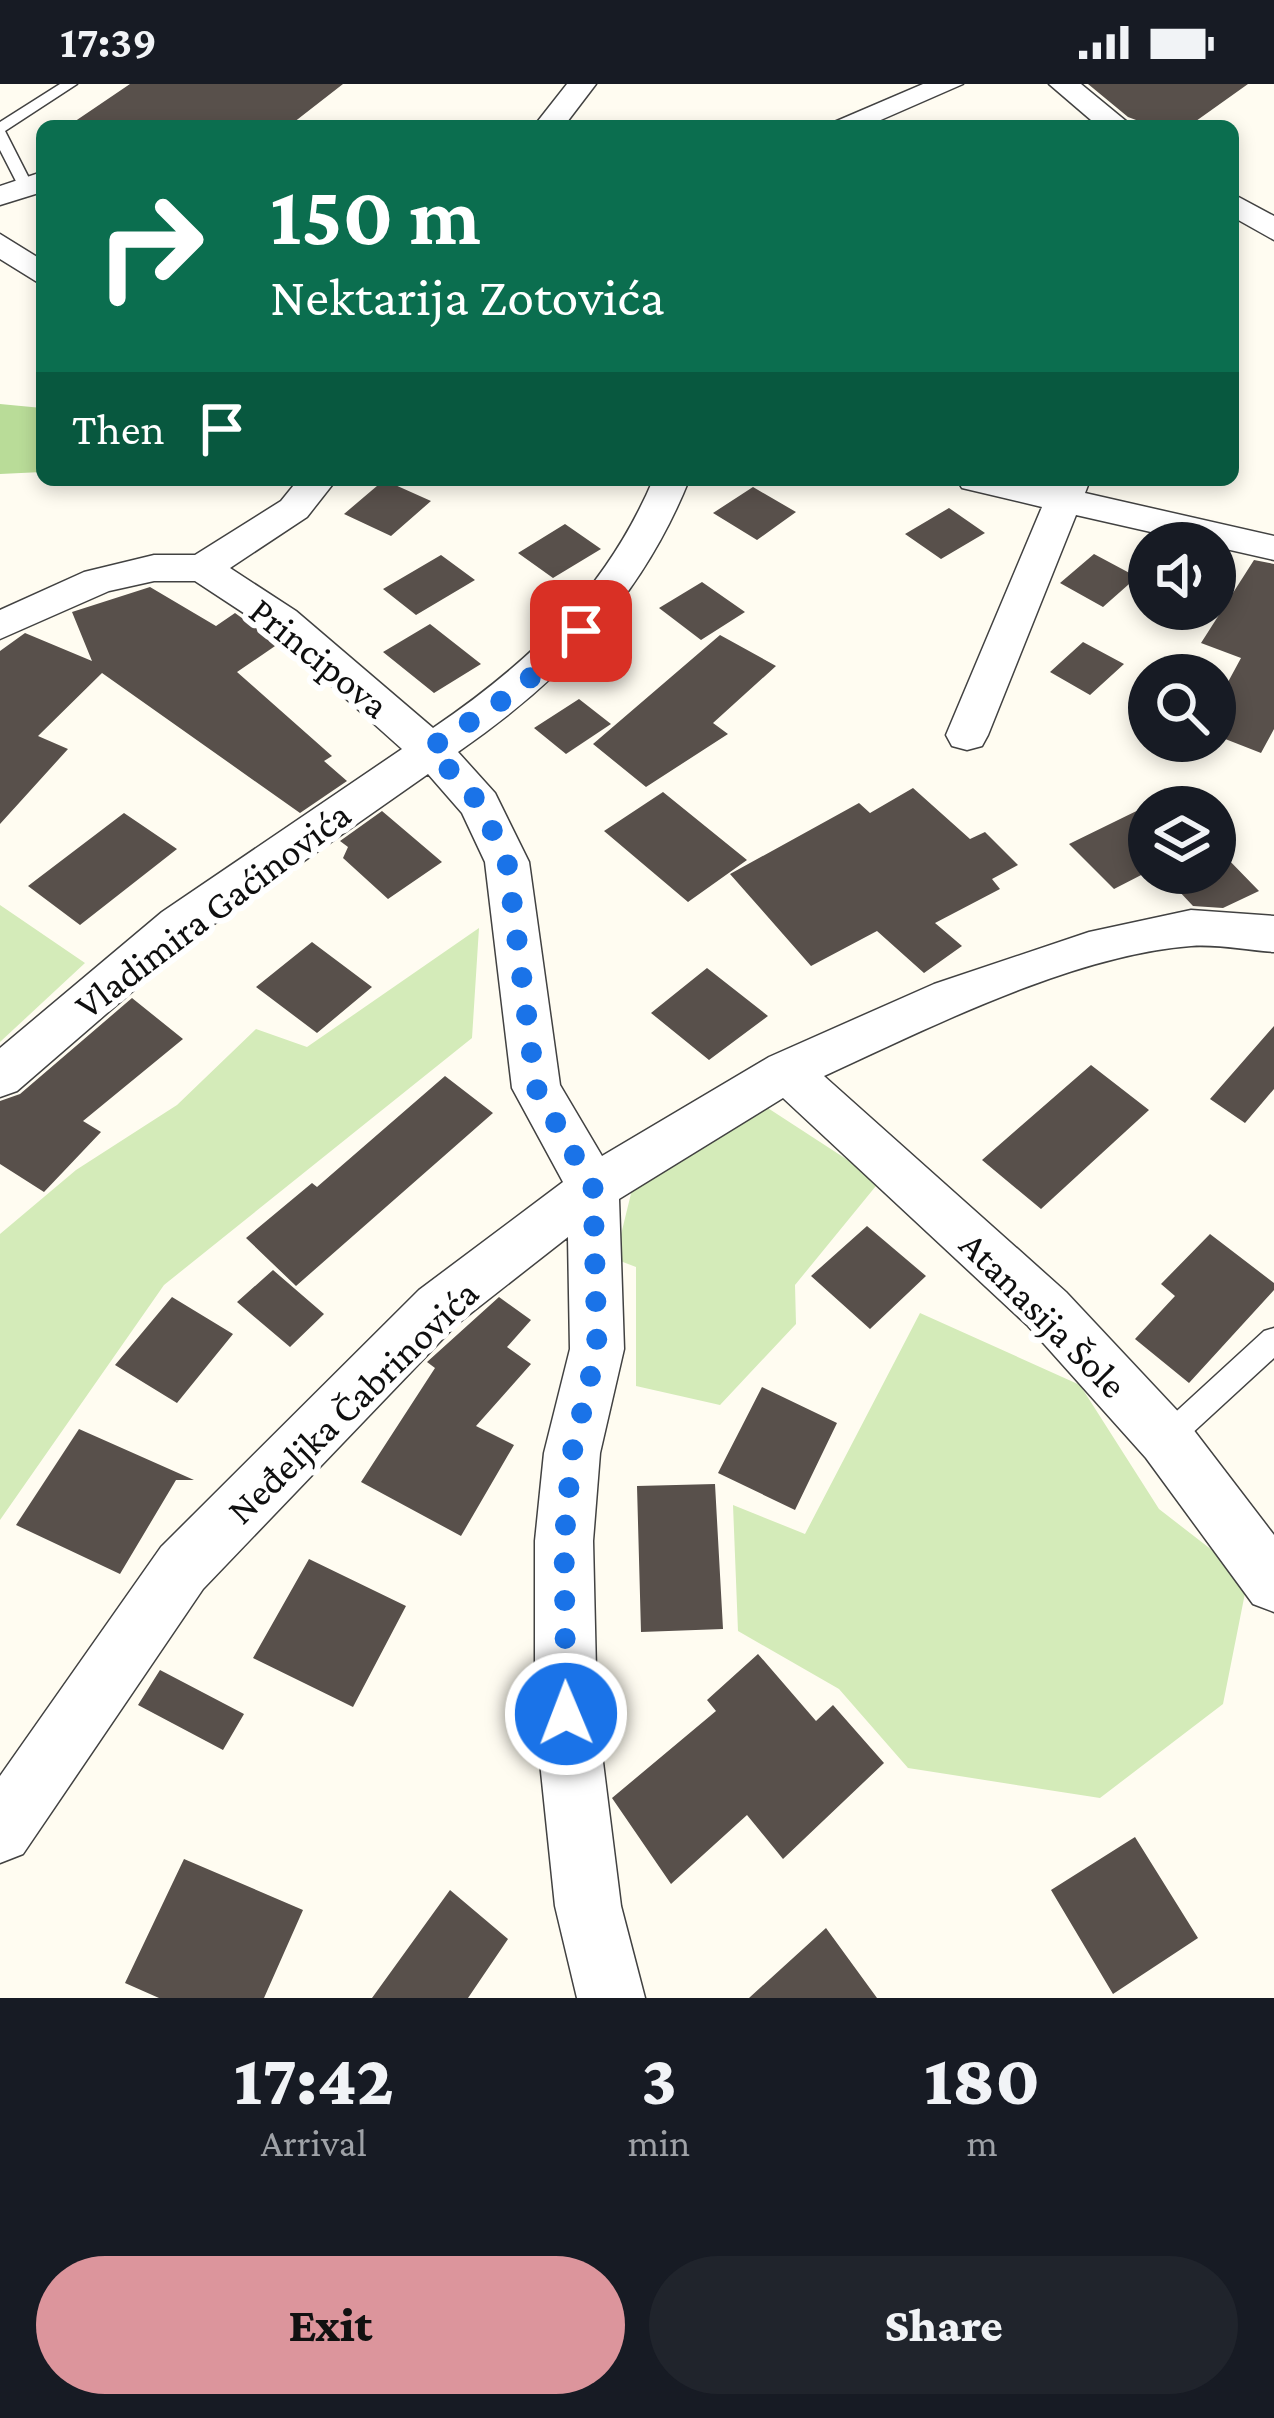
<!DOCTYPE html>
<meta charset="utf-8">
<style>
body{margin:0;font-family:"Crimson Pro",serif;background:#20242c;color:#f1f3f6;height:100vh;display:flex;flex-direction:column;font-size:45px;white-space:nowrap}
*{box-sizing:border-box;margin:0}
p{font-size:39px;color:#9ea1a6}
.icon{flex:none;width:66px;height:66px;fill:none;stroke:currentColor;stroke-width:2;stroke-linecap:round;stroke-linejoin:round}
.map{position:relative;height:1914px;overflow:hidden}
.details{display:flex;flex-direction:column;background:#171b24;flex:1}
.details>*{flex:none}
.banner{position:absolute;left:36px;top:36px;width:1203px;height:366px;border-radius:18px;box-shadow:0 6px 18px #0003;background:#0b6e4f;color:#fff;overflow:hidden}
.fabs{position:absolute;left:1128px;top:438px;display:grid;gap:24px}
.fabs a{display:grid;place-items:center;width:108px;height:108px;border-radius:50%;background:#171b24;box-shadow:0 6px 18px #0003;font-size:60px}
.pin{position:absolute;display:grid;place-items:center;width:102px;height:102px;color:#fff;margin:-51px;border-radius:24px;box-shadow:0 6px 18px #0006}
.me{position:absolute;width:132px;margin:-66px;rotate:359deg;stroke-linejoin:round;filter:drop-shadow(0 0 9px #0008)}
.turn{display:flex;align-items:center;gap:42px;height:252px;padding:0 36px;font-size:54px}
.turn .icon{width:156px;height:156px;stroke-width:2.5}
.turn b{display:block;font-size:84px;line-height:102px}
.then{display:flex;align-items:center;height:114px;padding:0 36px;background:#0003;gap:24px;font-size:45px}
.eta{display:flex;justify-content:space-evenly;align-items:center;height:204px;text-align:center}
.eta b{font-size:72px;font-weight:800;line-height:84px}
.cta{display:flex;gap:24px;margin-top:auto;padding:24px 36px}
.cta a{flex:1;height:138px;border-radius:72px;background:#dc959c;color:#111;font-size:48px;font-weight:800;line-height:138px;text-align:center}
.cta a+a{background:#20242c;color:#f1f3f6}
.status{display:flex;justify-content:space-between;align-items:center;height:84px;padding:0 60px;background:#171b24;direction:ltr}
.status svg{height:33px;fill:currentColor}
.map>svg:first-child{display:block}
.green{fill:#d4ebb9}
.forest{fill:#b9dc98}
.building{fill:#58504b}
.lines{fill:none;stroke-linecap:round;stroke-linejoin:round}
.lane-casing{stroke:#424242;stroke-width:3}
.street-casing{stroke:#424242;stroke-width:3}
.lane{fill:#fff;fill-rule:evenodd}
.street{fill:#fff;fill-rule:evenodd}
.route{stroke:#1a73e8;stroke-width:21;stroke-dasharray:0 37.8}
.labels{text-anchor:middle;stroke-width:12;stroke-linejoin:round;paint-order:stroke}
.street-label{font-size:39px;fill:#0f0f0f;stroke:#fff}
</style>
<div class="status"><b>17:39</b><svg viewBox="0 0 49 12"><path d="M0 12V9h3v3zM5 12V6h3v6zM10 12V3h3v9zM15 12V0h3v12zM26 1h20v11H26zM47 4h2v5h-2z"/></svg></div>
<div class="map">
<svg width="1274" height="1914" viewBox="0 0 1274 1914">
<rect width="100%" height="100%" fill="#fffcf1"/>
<!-- green -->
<path class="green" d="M0,821L85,879L0,958Z
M479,844L472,954L164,1201L0,1436V1150L76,1086L177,1021L256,945L307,963Z
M743,1008L880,1097L795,1201L796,1240L720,1321L636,1302V1183L615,1175L639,1077Z
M920,1229L1080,1301L1159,1425L1248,1494L1223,1620L1100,1714L908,1684L839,1605L738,1547L733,1421L805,1450Z"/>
<!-- forest -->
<path class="forest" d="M0,320L42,324V388L0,390Z"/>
<!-- building -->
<path class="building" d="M130,0H343L289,42H68Z
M1088,0H1248L1189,42H1152L1128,33Z
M384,396L431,417L391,452L344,430Z
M753,403L796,428L757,456L713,429Z
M949,424L985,449L941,475L905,450Z
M565,440L601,465L553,494L518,469Z
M1094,470L1137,493L1103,523L1060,499Z
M441,471L475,496L416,531L383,505Z
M1254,476L1274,480V645L1261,669L1215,651V622L1241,574L1201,559Z
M702,498L745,528L701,556L659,524Z
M150,503L216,542L235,529L278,560L237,588L332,672L324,677L347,697L300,729L102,589L38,652L68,665L0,740V567L25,549L92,577L72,528Z
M430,540L481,580L434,609L383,568Z
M720,551L776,582L713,639L728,650L646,703L593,660Z
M1083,558L1124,580L1090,611L1050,588Z
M579,615L611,640L566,670L534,644Z
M913,704L970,755L985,748L1018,781L992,795L1000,805L935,839L962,862L924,889L877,847L811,882L730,790L859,719L870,729Z
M663,708L747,776L688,818L604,747Z
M1159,716L1166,723H1149V787L1114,805L1069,760Z
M382,727L442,778L388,815L343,774L348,763L340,757Z
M124,729L177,765L80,841L28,802Z
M1215,769L1223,770L1259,807L1223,824L1193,822L1162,789H1215Z
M312,858L372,903L317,949L256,903Z
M707,884L768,932L709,976L651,929Z
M132,914L183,955L83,1037L101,1048L44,1108L0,1080V1017L20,1010Z
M1274,942V1005L1245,1039L1210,1015Z
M1091,981L1149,1026L1041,1125L982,1076Z
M445,992L493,1029L296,1202L246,1154L312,1099L317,1103Z
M867,1142L926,1192L870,1245L811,1192Z
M1210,1150L1274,1199V1206L1189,1299L1135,1255L1175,1212L1161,1200Z
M273,1186L324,1230L290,1263L237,1218Z
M172,1213L233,1250L177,1319L115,1281Z
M499,1213L531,1236L507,1263L531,1280L476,1342L514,1361L461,1452L361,1398L435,1284L427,1278Z
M762,1303L837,1339L795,1426L718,1389Z
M79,1345L194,1396H176L120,1490L16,1441Z
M715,1400L723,1545L641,1548L637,1402Z
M309,1475L406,1522L353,1623L253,1574Z
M758,1570L816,1637L833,1621L884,1679L783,1775L747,1731L671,1800L612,1714L716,1627L707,1616Z
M160,1586L244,1630L223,1666L138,1621Z
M1135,1753L1198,1854L1113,1910L1051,1806Z
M184,1775L303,1826L264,1914H159L125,1899Z
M450,1806L508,1855L468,1914H372Z
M826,1844L877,1914H749Z"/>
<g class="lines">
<!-- lane casing -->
<g class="lane-casing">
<path id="lane" d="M60,0H77L5,47L34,104L21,107L0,66V38Z
M1274,1244V1274L1176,1364L1166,1368L1156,1364L1152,1355L1156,1346L1264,1247Z"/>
</g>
<!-- street casing -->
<g class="street-casing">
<path id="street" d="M567,0H596L564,42H534Z
M923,0H963L867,42H825Z
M1049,0H1081L1132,42H1098Z
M42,88V108L0,121V102Z
M1233,110L1274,132V156L1233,133Z
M0,150L42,176V201L0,175Z
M298,396H336L307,433L230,484L296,527L433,644C530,578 606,506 653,396H689C641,515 562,596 458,668L495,709L529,778L560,1001L602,1072L769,973L934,900L1089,848L1191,826L1274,832V868C1247,866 1217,860 1191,862C1073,871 931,943 824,992L1066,1208L1186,1336L1274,1451V1528L1253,1520L1146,1374L1028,1242L783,1014L619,1115L624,1265L600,1369L593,1457L597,1630L621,1822L645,1914H577L555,1822L535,1630V1457L544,1369L570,1265L568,1153L457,1240L203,1505L23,1770L0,1779V1692L161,1463L419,1206L563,1098L512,1004L485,778L462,729L428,690L194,854L17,1007L0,1013V964L162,828L402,665L268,545L195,497H154L109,507L0,555V526L84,488L154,471H195L281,417Z
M957,396L1051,402L1054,396H1090L1085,409L1274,452V476L1076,431L988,651L982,662L967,666L952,662L946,651L1042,423L962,404Z"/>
</g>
<!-- lane -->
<use href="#lane" class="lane"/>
<!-- street -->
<use href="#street" class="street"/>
</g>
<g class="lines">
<!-- route -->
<path class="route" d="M566,1630L564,1457L572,1369L597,1265L593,1104L536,1004L507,778L480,720L430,664L515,608L581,547"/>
</g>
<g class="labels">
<!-- street labels -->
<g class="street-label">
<text transform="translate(320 573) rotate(39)" y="14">Principova</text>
<text transform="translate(212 825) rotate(-37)" y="14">Vladimira Gaćinovića</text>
<text transform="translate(1044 1230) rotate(45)" y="14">Atanasija Šole</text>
<text transform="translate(352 1317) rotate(-44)" y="14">Neđeljka Čabrinovića</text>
</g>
</g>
</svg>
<div class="fabs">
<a><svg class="icon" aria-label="sound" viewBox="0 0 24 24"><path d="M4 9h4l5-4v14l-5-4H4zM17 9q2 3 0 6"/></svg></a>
<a><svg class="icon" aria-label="search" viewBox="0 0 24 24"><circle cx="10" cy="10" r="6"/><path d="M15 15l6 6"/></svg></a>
<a><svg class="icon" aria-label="layers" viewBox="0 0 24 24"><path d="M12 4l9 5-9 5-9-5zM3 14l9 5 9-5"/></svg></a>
</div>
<div class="pin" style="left:581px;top:547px;background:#d93025"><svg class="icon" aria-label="arrive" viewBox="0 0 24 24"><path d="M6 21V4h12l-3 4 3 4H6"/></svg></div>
<svg class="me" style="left:566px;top:1630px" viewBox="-20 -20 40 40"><circle r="17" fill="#1a73e8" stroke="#fff" stroke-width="3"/><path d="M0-11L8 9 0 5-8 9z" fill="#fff"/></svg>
<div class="banner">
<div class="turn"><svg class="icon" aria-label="right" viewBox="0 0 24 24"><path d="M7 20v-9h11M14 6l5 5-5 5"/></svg><div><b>150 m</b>Nektarija Zotovića</div></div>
<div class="then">Then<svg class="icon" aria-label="arrive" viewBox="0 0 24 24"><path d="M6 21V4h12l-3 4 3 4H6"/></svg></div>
</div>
</div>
<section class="details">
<div class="eta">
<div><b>17:42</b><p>Arrival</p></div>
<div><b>3</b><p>min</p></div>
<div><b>180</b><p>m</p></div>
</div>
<div class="cta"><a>Exit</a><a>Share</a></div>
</section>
